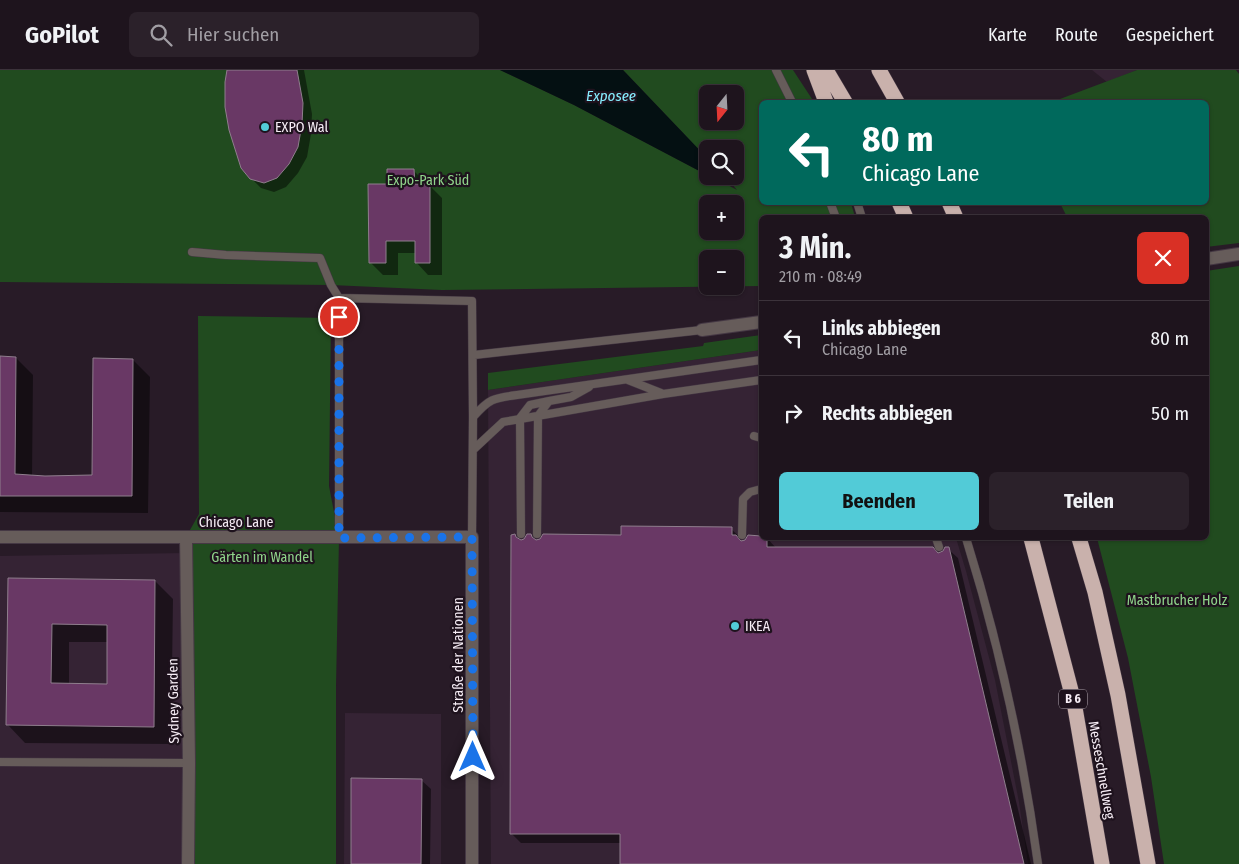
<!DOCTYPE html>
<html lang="de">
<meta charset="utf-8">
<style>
body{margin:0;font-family:"Fira Sans Condensed",sans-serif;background:#2b212a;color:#f1f3f6;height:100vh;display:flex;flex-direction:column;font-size:19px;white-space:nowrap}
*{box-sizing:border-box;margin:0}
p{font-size:16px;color:#a19ea4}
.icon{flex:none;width:28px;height:28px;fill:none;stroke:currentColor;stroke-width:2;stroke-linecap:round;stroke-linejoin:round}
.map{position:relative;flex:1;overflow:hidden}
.panel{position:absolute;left:759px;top:145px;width:450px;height:325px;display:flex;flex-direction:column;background:#1e141d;border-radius:8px;box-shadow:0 1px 4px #0004,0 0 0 1px #3c333b}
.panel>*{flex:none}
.banner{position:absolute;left:759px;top:30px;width:450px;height:105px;border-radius:8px;box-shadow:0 1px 4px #0004,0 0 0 1px #3c333b;background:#00695c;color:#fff;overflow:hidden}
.needle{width:32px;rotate:198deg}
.tools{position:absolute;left:699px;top:15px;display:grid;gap:10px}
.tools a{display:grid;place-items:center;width:45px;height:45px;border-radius:8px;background:#1e141d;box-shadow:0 1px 4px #0004,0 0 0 1px #3c333b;font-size:25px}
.pin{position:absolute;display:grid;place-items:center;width:42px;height:42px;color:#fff;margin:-21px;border:2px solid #fff;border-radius:50%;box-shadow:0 1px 5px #0007}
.me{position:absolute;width:55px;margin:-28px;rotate:0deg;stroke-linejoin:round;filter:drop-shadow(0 0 4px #0008)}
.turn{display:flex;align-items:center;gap:18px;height:105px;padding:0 20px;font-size:22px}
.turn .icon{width:65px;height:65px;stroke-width:2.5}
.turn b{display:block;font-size:35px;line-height:42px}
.round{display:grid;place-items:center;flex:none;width:52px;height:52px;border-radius:8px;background:#2b212a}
.head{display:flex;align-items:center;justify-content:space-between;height:85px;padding:0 20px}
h1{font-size:30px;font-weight:700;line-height:38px}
.button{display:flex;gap:10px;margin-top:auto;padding:10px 20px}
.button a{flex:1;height:58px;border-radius:8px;background:#52cbd7;color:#111;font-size:20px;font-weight:700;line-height:58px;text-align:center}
.button a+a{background:#2b212a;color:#f1f3f6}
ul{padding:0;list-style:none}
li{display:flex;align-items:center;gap:15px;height:75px;padding:0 20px;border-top:1px solid #3c333b}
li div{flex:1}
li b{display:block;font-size:19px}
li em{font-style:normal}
header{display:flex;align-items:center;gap:30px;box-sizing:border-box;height:70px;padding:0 25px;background:#1e141d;border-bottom:1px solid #3c333b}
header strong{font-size:24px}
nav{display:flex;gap:28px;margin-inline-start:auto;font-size:18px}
.search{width:350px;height:45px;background:#2b212a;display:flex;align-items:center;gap:12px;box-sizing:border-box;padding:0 18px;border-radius:8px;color:#a19ea4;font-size:19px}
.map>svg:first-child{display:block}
.built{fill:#352334}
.green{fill:#214b1f;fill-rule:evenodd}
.water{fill:#041012}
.shadow{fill:#0007;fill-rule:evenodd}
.building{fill:#693865;stroke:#8f7e8d;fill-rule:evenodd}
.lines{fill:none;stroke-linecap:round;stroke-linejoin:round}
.lane-casing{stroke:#453844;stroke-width:9}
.street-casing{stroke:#453844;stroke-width:14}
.highway-casing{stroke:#453844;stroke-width:16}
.lane{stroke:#665c5a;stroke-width:8}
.street{stroke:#665c5a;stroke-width:12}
.highway{stroke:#c9b1ac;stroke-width:15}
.route{stroke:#1a73e8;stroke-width:9;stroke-dasharray:0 16.2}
.poi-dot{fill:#52cbd7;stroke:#1e121d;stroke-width:2}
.labels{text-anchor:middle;stroke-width:4.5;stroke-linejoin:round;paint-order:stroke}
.shield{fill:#1e121d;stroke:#b5abb4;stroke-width:1}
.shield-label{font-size:12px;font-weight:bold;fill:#f6edf5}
.poi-label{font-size:14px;fill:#f6edf5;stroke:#1e121d;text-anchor:start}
.park-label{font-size:14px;fill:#90d58b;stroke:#1e121d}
.street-label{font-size:14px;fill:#f6edf5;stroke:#1e121d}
.water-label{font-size:15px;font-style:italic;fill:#86eeff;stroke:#1e121d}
</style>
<header>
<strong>GoPilot</strong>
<div class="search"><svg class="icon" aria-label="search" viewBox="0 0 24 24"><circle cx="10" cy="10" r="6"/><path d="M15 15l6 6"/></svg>Hier suchen</div>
<nav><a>Karte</a><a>Route</a><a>Gespeichert</a></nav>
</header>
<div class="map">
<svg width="1239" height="794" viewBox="0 0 1239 794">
<rect width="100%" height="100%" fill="#281b27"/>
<!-- built -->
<path class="built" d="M1092,0H1137L1107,12Z
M761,280V468H956L966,501L995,610L1019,732L1028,794H491L488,320Z
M186,483L188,794H0V486Z
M345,643L441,644V794H344Z"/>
<!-- green -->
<path class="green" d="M0,0H500L574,35L707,105L708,106H711L737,120L725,106H735V79H708L707,88L623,0H793L814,32H761V132L851,133L855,147L761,148V216L442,220L331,215L0,212ZM708,24H735V51H708ZM708,134H735V161H708ZM708,189H735V216H708Z
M1137,0H1236L1239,4V173L1206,177V148L1067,147L1060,133L1206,132V32H1052Z
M1239,196V794H1164L1151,707L1128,588L1097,468H1206V201Z
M198,246L331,248L329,416L339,468L336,616V794H188L186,467L199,444Z
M761,265V280L488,320V303L703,276L704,273Z"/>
<!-- water -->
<path class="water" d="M500,0H623L707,88V105L574,35Z"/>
<!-- shadow -->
<path class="shadow" d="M228,0H304L312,44L311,64L307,87L298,103L286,117L274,122L261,118L251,108Z
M414,101L426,113L427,115H429L442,128V205H428L416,192V183H398V205H383L370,192L388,115Z
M0,288H16L33,305L32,406H93L133,290L150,307L148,443L0,442Z
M731,459L741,468V472L746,471L748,467L767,468L776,478L938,484L948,479L958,488L1031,794H621V773H521L511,763L515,465L522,471L531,465L536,470Z
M9,509L155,511L173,529L171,674L25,673L8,655ZM69,572H109L108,615H69Z
M421,710L431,719L430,794H352Z"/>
<!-- building -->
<path class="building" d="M227,0H297L303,33L302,54L298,77L289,94L277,108L264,113L250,109L241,98L229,60L225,37V12Z
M387,99H414L415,114H430V193H415V171H386V193H369L368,114H387Z
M0,286L16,287L15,404L45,406L92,405L93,288L133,289L132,426H0Z
M621,456L732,457V465H736L741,471L745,470L748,465L761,466V468H767V477H933L938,483L943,481L945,477H949L1024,794H620V764H510L511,465L515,464L516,467L521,470L524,469L527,464H531L532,467L536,470L540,469L543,464L621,465Z
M8,508L155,510L154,657L6,655ZM52,554L107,555V614L51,613Z
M351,708L422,709L421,794H351Z"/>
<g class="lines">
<!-- lane casing -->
<g class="lane-casing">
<path id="lane" d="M776,0L792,32
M830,132L836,148
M857,132L862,148
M192,182L226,185L320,188L331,215L339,228V468
M339,228L472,231L473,347
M474,285L702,260
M628,310L661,323
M754,366L761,368
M474,379L503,352L663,324L761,310
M521,464L520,348L530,335L549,331
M537,464L538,346L549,331L571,327L589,317
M742,465L743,429L750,422L761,419
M472,467L473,347C489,329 493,328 517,325L761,290
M936,468L939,477
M966,468C999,574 1023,684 1038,794
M0,692L189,693"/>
</g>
<!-- street casing -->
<g class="street-casing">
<path id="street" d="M1206,189L1239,184
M702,260L761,252
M0,467H472V794
M186,467L189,693L188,794"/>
</g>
<!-- highway casing -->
<g class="highway-casing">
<path id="highway" d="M814,0L826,32
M826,0L845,32
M879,0L897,32
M899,132L906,148
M949,132L956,148
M1031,468L1074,632L1102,794
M1079,468L1095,522L1118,625L1148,794"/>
</g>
<!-- lane -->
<use href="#lane" class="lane"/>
<!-- street -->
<use href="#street" class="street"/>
<!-- highway -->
<use href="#highway" class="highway"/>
</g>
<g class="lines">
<!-- route -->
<path class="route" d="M339,247V468L472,467L473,687"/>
</g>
<!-- markers -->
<g class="poi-dot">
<circle cx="265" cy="57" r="5"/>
<circle cx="735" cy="556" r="5"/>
</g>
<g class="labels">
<!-- shield labels -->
<rect class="shield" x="1059" y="619.5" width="28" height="19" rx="4"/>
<g class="shield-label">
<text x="1073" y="633">B 6</text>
</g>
<!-- poi labels -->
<g class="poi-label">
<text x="275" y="62">EXPO Wal</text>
<text x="745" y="561">IKEA</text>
</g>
<!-- park labels -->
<g class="park-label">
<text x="428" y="115">Expo-Park Süd</text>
<text x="262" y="492">Gärten im Wandel</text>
<text x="1177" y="535">Mastbrucher Holz</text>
</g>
<!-- street labels -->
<g class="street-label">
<text x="236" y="457">Chicago Lane</text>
<text transform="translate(458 585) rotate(-90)" y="5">Straße der Nationen</text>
<text transform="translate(173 631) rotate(-91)" y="5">Sydney Garden</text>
<text transform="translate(1102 700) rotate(80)" y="5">Messeschnellweg</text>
</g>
<!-- water labels -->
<g class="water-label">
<text x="611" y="31">Exposee</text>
</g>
</g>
</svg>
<div class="tools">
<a><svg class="needle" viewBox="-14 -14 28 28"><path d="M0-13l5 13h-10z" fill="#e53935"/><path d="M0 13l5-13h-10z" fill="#a19ea4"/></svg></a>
<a><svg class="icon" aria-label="search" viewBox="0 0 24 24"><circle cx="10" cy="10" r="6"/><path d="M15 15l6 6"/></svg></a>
<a>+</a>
<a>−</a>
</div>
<div class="pin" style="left:339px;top:247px;background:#d93025"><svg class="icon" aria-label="arrive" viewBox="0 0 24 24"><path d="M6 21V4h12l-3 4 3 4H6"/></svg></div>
<svg class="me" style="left:473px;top:687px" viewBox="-20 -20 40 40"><path d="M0-17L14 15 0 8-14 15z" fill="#1a73e8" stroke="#fff" stroke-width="4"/></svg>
<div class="banner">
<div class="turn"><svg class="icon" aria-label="left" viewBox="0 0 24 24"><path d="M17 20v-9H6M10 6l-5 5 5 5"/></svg><div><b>80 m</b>Chicago Lane</div></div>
</div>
<section class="panel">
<div class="head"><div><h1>3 Min.</h1><p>210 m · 08:49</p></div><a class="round" style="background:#d93025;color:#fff"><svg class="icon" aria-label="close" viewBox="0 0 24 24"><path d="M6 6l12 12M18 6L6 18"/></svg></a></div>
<ul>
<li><svg class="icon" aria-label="left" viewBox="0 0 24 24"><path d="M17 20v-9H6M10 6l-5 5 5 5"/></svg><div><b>Links abbiegen</b><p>Chicago Lane</p></div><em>80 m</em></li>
<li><svg class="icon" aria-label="right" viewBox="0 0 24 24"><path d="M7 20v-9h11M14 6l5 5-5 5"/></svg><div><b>Rechts abbiegen</b></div><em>50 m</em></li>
</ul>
<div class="button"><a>Beenden</a><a>Teilen</a></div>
</section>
</div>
